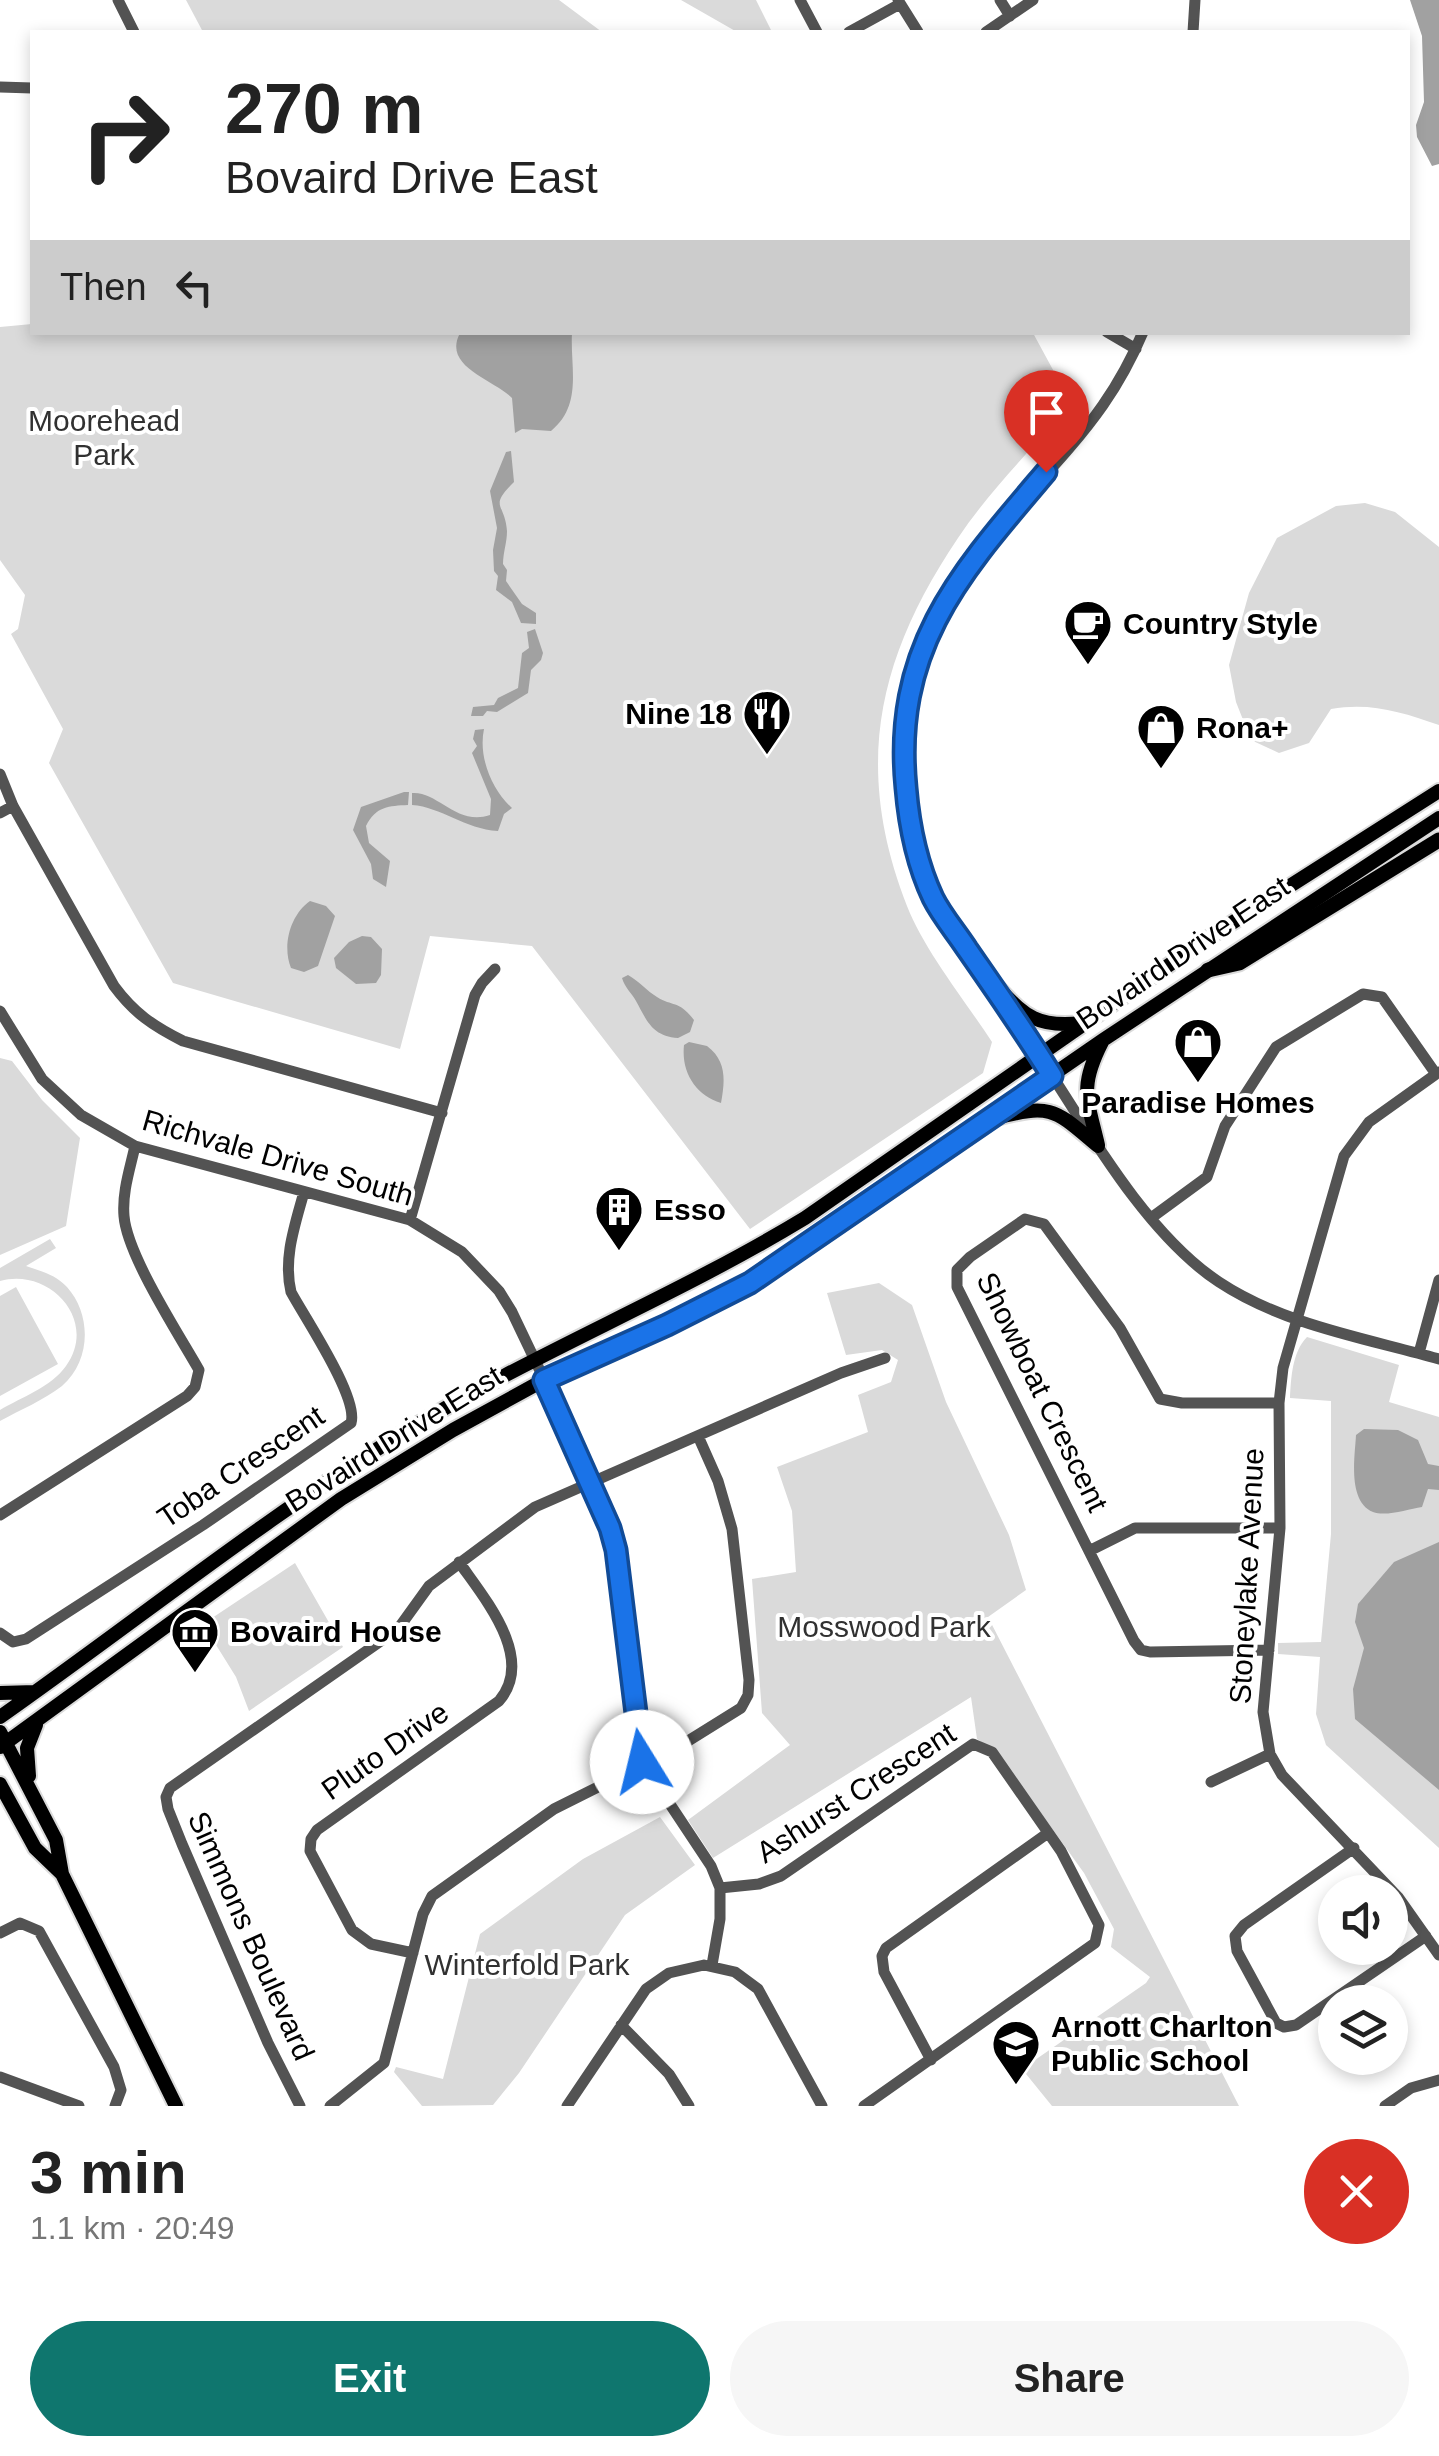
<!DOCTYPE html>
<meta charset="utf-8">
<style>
body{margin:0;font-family:Arial,sans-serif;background:#f6f6f6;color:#222;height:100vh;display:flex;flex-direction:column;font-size:38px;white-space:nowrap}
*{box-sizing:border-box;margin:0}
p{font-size:32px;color:#767676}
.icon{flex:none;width:55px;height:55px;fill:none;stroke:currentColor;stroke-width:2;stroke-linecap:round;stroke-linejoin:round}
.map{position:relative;height:2106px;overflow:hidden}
.details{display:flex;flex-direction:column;background:#fff;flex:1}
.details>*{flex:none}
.hud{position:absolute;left:30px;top:30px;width:1380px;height:305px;border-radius:0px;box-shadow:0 5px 15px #0003;background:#fff;color:#222;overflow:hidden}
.fabs{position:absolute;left:1318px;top:1875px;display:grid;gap:20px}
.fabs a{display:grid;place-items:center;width:90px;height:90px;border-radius:50%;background:#fff;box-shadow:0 5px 15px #0003;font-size:50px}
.pin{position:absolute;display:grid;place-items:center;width:85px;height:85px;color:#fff;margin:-102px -42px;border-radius:50% 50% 50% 0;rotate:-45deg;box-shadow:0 0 10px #0007}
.pin .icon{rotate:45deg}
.me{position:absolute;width:110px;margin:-55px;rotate:351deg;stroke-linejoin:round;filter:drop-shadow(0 0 8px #0008)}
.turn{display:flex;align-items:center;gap:35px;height:210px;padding:0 30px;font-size:45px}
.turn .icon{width:130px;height:130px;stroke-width:2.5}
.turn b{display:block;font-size:70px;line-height:85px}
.then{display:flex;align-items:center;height:95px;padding:0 30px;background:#0003;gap:20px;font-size:38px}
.round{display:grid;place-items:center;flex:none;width:105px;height:105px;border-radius:52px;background:#f6f6f6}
.overview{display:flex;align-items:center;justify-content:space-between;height:170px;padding:0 30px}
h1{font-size:60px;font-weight:700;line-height:75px}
.action{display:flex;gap:20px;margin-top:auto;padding:20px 30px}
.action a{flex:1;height:115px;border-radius:60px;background:#0f766e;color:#fff;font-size:40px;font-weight:700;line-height:115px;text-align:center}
.action a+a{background:#f6f6f6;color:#222}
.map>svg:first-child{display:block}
.green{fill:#dadada}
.water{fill:#a1a1a1}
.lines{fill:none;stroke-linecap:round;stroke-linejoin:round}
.major-casing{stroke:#dbdbdb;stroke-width:18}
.highway-casing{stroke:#dbdbdb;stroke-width:19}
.minor{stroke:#535353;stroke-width:11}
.major{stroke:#000;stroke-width:14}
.highway{stroke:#000;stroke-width:15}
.route-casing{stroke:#114b97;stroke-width:25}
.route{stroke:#1a73e8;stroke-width:18}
.labels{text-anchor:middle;stroke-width:8;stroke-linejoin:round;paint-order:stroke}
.park-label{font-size:30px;fill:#313131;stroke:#fff}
.poi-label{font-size:30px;font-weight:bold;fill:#000;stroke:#fff;text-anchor:start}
.street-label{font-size:30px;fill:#000;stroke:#fff}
</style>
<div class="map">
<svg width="1439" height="2106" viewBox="0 0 1439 2106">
<rect width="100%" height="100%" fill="#fff"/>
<!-- green -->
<path class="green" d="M186,0H559L602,32H203Z
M681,0H756L772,32H737Z
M32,324V332L1033,333L1071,403C1034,447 990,490 958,538C877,658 853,768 907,906C924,950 966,1002 992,1042L983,1073L750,1229L532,946L430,936L400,1049L173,983L49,763L63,729L11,634L18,629L25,595L0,560V327Z
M1365,503L1395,512L1439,547V725C1402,712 1370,702 1331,709L1309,743L1279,753L1251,740L1236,702L1229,665L1249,593L1277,538L1336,506Z
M0,1058L12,1061L42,1100L80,1138L66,1226L0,1255Z
M50,1239L56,1248L26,1266C41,1271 56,1275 67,1287C92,1315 91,1361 62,1386C44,1400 20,1410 0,1421V1410C22,1397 51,1387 66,1366C99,1320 49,1267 0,1281V1268Z
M879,1283L912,1305L946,1402L1009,1535L1026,1590L988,1617L1239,2106H1052L1022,2069L1146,1983L1150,1977L1111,1947L1114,1929L1084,1873L997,1752L977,1739L971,1697L713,1858L688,1820L790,1745L762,1713L752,1579L796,1572L792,1511L777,1467L868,1432L858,1395L891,1382L898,1360L882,1350L846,1355L827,1293Z
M16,1287L58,1364L0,1396V1296Z
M1307,1337L1399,1365L1389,1402L1439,1417V1848L1326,1745L1316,1714L1320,1657L1278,1654V1643L1321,1642L1331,1534V1401L1290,1398C1291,1379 1292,1352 1307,1337Z
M295,1563L343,1647L249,1711L236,1677L203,1624Z
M660,1817L695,1865L625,1915L519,2073L493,2105L422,2106L394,2072L396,2067L443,2079L480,1934L583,1859Z"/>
<!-- water -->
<path class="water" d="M1410,0H1439V164L1432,166L1417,137L1416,125L1424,102L1422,36Z
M460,333H572C570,367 583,405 551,431L522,429L515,433L512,398C493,379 442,367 460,333Z
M511,451L514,482C488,508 505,502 507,531C507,543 503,552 503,564L507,570L506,581L522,604L536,613V624L521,623L512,602L496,590L498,576L494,571L493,550L497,528L490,491L506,452Z
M535,629L543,653L541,660L531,670L528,693L497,712L487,711L483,716H471L473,707L494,705L498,698L518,688L522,653L529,648L527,632Z
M484,729C478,757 492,790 512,808L504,814L498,831C465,829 441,807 412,805V793C438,791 456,826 490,815L491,799L472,753L477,746L473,739L475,730Z
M404,792H409L408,805C389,806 376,806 366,826L369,843L390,861L386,887L373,879L371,864L353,830L361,807Z
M310,901L326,906L335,916L318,966L304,972L291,968C282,946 290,915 310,901Z
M362,936L371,937L382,949L381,975L376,983L356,984L336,968L334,958L349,942Z
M628,975C639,981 647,991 657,997C673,1007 679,1000 694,1020L690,1032L678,1038C652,1036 647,1021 636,1001C631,992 625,988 622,978Z
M689,1042L707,1046C727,1061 725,1081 721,1103C696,1095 681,1073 684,1045Z
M1364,1429L1398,1430L1418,1440L1428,1464L1439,1466V1490L1428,1489L1422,1507C1408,1509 1386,1517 1373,1512C1347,1501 1355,1456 1356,1435Z
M1439,1542V1790L1355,1719L1353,1689L1364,1648L1355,1622L1358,1604L1394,1562Z"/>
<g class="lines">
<!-- major casing -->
<g class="major-casing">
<path id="major" d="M985,975C1021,1009 1028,1029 1081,1023
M996,1118C1053,1103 1055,1110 1098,1146
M1098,1145C1087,1098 1079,1087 1102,1042
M0,1693L35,1692
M0,1717C135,1622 263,1519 403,1433C533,1353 675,1297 805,1218L1205,940L1439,791
M0,1732L56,1840L62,1874L176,2106
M0,1747L341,1499L453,1430L544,1380L667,1325L750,1283L1103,1040L1439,818
M29,1776L27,1748L36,1725
M0,1784L35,1848L61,1873"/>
</g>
<!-- highway casing -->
<g class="highway-casing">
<path id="highway" d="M1208,970L1239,963L1439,840"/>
</g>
<!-- minor -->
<path class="minor" d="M118,0L134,32
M800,0L817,32
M898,0L918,32
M1000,0L1010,16
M849,32L900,4
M986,32L1033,0
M1193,32L1195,0
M0,87L32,88
M1107,332L1136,349
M1143,332C1132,358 1119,382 1103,405C1045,488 953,554 920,653C899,718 898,787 918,853C938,921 987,976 1025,1034C1078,1112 1140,1230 1219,1282C1284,1325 1365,1338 1439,1359
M0,774L13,806L114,986C134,1013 153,1026 183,1041L442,1113
M0,813L13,806
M0,1011L42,1079L81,1115L135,1146L410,1220L462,1252L499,1291L512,1312L564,1421L610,1529L616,1550L642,1762L711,1866L720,1888V1919L712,1965
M1439,1072L1369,1122L1344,1156L1283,1368L1279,1403L1280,1528L1263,1712L1270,1754L1282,1775L1398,1897L1439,1955
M1151,1218L1207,1177L1225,1126L1276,1047L1363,994L1382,997L1436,1074
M410,1220L475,995L482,983L495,969
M1419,1353L1439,1280
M0,1515L187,1396L195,1387L199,1370C178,1333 127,1255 124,1216C122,1192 130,1169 135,1146
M1091,1550L1135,1528H1280
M0,1633L13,1642L26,1639L203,1525L351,1423C359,1398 305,1318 291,1292C283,1258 295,1225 304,1192
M1269,1650L1150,1652L1141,1650L1134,1641L957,1287V1270L970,1257L1025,1219L1044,1224L1120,1328L1160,1399L1182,1403H1279
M1211,1782L1270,1754
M1354,1848L1244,1925L1235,1936L1237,1951L1276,2023L1284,2027L1296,2025L1426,1936
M720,1888L759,1884L781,1876L973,1744L992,1752L1061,1851L1099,1925L1095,1943L864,2106
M0,1933L20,1923L39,1931L114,2067L121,2090L115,2106
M413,1953L371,1944L352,1930L310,1851L311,1839L317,1830L499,1701C536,1658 484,1598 459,1562
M621,2025L669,2074L689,2106
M931,2060L884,1972L882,1956L886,1948L1048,1833
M0,2077L79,2106
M300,2106L268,2043L182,1844L168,1809L166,1797L170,1788L398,1629L429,1586L535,1507L841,1373L885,1358
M330,2106L384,2063L423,1914L432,1896L554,1809L680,1746L741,1708L748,1695L749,1680L732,1529L718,1481L698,1436
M567,2106L646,1989L669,1973L704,1965L735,1972L758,1989L822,2106
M1385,2106L1411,2088L1439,2080"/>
<!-- major -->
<use href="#major" class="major"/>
<!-- highway -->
<use href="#highway" class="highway"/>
</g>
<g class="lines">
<!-- route casing -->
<g class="route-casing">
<path id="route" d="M642,1762L616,1550L610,1528L544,1380L667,1325L750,1283L1052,1076C1025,1032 996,991 967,949C956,932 942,916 933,898C917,864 909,824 906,788C892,647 961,572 1046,472"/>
</g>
<!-- route -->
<use href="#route" class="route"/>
</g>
<!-- icons -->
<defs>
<g id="cafe-pin" transform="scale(2.5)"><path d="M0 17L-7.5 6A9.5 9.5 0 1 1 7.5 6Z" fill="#000" stroke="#fff"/><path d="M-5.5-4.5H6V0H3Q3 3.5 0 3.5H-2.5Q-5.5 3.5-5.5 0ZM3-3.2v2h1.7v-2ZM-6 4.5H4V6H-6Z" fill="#fff"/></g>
<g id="restaurant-pin" transform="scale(2.5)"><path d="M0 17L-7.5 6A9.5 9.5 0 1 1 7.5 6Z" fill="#000" stroke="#fff"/><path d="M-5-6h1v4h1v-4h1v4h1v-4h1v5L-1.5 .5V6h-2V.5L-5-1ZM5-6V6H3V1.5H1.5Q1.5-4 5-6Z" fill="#fff"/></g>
<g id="shop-pin" transform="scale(2.5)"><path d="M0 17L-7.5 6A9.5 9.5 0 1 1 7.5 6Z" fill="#000" stroke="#fff"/><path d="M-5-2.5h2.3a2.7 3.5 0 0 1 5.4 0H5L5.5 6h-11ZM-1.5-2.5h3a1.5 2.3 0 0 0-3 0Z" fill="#fff"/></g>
<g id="building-pin" transform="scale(2.5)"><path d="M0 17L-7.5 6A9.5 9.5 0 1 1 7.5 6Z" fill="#000" stroke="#fff"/><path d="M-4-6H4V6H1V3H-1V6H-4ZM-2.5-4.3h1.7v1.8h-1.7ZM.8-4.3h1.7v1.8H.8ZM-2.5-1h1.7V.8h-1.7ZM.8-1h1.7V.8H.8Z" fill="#fff"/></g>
<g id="museum-pin" transform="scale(2.5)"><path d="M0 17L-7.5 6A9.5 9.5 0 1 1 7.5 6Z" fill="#000" stroke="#fff"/><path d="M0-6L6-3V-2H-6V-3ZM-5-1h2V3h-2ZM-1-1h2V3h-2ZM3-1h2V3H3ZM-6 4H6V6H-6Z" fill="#fff"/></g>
<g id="school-pin" transform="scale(2.5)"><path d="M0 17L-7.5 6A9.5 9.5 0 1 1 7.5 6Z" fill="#000" stroke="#fff"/><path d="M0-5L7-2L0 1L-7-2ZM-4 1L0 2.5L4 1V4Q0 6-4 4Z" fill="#fff"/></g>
</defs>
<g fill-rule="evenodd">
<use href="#cafe-pin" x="1088" y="624"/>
<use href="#restaurant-pin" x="767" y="714"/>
<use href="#shop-pin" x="1161" y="728"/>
<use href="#shop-pin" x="1198" y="1042"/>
<use href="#building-pin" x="619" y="1210"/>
<use href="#museum-pin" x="195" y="1632"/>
<use href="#school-pin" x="1016" y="2044"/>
</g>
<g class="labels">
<!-- park labels -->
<g class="park-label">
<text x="104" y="431">Moorehead<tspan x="104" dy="34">Park</tspan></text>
<text x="884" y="1637">Mosswood Park</text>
<text x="527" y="1975">Winterfold Park</text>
</g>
<!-- poi labels -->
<g class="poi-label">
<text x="1123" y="634">Country Style</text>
<text x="732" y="724" text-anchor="end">Nine 18</text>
<text x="1196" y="738">Rona+</text>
<text x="1198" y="1113" text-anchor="middle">Paradise Homes</text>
<text x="654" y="1220">Esso</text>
<text x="230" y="1642">Bovaird House</text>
<text x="1051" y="2037">Arnott Charlton<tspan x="1051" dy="34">Public School</tspan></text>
</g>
<!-- street labels -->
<g class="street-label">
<text transform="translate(1183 953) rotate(-34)" y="10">Bovaird Drive East</text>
<text transform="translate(278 1158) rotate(16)" y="10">Richvale Drive South</text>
<text transform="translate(1042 1392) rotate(64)" y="10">Showboat Crescent</text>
<text transform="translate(394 1439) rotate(-32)" y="10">Bovaird Drive East</text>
<text transform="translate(241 1467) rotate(-34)" y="10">Toba Crescent</text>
<text transform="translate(1247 1576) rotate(-87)" y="10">Stoneylake Avenue</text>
<text transform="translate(385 1751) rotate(-35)" y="10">Pluto Drive</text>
<text transform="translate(856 1793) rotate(-33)" y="10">Ashurst Crescent</text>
<text transform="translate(251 1936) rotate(66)" y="10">Simmons Boulevard</text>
</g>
</g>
</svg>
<div class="fabs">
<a><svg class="icon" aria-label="sound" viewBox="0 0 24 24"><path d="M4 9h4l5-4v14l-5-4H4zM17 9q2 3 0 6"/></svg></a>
<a><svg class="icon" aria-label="layers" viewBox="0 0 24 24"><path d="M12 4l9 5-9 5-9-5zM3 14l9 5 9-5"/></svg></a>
</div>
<div class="pin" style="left:1046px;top:472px;background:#d93025"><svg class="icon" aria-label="arrive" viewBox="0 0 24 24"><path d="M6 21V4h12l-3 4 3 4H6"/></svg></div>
<svg class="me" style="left:642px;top:1762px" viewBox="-20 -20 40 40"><circle r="19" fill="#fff"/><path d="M0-13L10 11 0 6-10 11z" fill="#1a73e8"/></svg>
<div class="hud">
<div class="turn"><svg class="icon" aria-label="right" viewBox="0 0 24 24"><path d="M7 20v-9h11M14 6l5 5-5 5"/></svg><div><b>270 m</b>Bovaird Drive East</div></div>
<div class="then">Then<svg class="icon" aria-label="left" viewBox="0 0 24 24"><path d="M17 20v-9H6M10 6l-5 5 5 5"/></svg></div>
</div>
</div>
<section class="details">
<div class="overview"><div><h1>3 min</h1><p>1.1 km · 20:49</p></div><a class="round" style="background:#d93025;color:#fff"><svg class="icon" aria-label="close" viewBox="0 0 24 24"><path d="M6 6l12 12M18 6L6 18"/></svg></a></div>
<div class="action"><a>Exit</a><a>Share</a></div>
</section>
